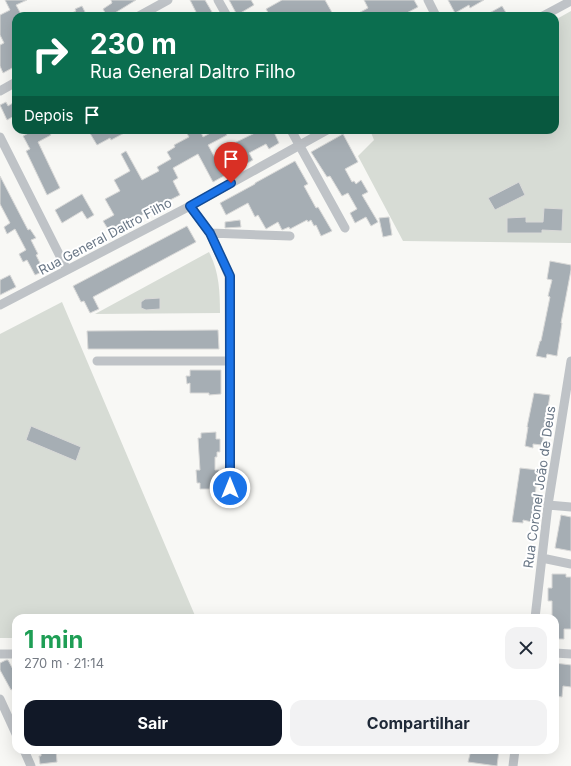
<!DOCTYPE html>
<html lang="pt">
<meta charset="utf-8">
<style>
body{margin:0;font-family:Inter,sans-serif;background:#f2f2f3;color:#1f2937;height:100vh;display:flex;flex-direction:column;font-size:15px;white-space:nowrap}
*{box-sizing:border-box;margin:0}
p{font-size:13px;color:#747a83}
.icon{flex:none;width:22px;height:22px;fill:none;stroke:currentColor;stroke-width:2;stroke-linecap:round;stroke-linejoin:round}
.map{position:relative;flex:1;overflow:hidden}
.sheet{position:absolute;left:12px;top:614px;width:547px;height:140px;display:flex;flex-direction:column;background:#fff;border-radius:12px;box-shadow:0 4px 16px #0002}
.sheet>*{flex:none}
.top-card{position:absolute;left:12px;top:12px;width:547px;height:122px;border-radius:12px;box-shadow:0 4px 16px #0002;background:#0b6e4f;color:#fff;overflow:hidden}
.pin{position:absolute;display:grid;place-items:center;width:34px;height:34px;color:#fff;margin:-41px -17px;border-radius:50% 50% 50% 0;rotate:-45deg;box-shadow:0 0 4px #0007}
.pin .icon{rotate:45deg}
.me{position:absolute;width:44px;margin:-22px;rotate:0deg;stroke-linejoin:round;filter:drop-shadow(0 0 3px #0008)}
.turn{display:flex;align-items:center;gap:14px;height:84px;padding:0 12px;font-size:18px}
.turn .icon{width:52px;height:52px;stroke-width:2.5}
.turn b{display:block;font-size:28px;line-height:34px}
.then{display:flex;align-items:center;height:38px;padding:0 12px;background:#0003;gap:8px;font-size:15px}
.round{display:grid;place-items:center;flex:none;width:42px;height:42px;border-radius:12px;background:#f2f2f3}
.headline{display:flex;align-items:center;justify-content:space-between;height:68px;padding:0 12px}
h1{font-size:24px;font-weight:700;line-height:30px;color:#1e9e55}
.cta{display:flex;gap:8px;margin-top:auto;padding:8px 12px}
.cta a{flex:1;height:46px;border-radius:12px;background:#111827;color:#fff;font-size:16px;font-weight:700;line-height:46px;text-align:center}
.cta a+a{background:#f2f2f3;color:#1f2937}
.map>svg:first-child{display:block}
.green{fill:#d7dcd5}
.building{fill:#a6aeb4;stroke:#d9d9d8}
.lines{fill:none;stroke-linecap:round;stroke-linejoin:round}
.minor{stroke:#bfc3c7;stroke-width:9}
.route-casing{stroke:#114b97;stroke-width:10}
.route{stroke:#1a73e8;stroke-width:7}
.labels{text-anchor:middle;stroke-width:4;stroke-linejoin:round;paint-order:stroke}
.street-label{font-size:13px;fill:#687685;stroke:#fff}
</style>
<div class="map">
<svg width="571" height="766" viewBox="0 0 571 766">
<rect width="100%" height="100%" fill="#f8f8f5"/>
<!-- green -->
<path class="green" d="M571,11V243L403,241L358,156L374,140L370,130H555V20Z
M209,252C219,271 220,291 220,313L95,314Z
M62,302L196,618H16V638H0V334Z"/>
<!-- building -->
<path class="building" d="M5,0H27L16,5L22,16H16V63L12,65L14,67L3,73L0,66V45L4,43L0,35V15L10,10Z
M111,0H136L110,16H107L103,9L112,3Z
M190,0H205L212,12L204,16H198Z
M229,0H251L254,5L237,15Z
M282,0H325L334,16H270L266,9Z
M364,0H414L418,7L401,16H353L368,8Z
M448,0H484L470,8L469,5L455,13Z
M82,6L87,16H66L76,11L75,9Z
M502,6L508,16H484Z
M16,101V115L7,120L0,105L6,102L8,106Z
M34,130H48L51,135L38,142L60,188L47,195L26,151L30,149L23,136Z
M88,130H130L111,140L110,138L97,145Z
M185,130H200L203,137L216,130H224L227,135L208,145L215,158L231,150L228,146L261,130H266L268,133L273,130L279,143L269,149L266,144L249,153L253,160L213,182L198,154L173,168L178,178L173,181L180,195L162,204L164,209L154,214L151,210L131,221L132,224L111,234L103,221L114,215L105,199L120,191L114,180L130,171L121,154L126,151L142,180L159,171L157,167L171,159L167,152L175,147L174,145L189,137Z
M343,134L358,162L345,169L352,182L354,181L356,184L361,180L368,192L362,195L378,222L371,226L366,217L355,223L350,213L357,209L348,193L342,196L330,176L327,177L311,152Z
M295,161L308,184L304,186L316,208L318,207L332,231L321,236L316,225L314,226L311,220L308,222L307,220L290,229L289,227L282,230L278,222L266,229L258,215L255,217L248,203L226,215L220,203L255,184V183Z
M0,176L28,230L30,229L36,238L31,240L38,254L36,255L44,271L35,275L27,260L23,262L19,254L26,250L15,229L7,234L4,227L10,223L0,204Z
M519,182L525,195L495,210L488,198Z
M82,194L94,215L87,219L82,211L62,223L55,210Z
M544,208L563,209L562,231L542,230V233H507V218L526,217V222H543Z
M389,217L392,235L383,237L379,218Z
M240,220L241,227L225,228V222Z
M187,226L196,242L93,297L99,309L90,313L84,301L81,302L73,286Z
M550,261L571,265V270L561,323H562L557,356L547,354L546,358L536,356L540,341H541L550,297L548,296L552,280L547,279Z
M10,275L16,287L0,295V280Z
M160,298V309L146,310L141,308V302L145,299Z
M218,330L219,349H88L87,331Z
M190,370H221V394L209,395V393H190V383L187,384L186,376H190Z
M534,393L550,395L542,445L533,444V448L525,446L528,427H527Z
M31,426L81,447L76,461L26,440Z
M216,432V439H220V452H217V457H215V470H219V484H216V489H200V483H197L196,470H200L198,438H201V433Z
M520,468L538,470L532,522L523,520V523L512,522Z
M561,515L571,517V551L555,548Z
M552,574H566V577H571V629H564V639H555V618H552V601H548V588H552Z
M6,660H8L16,675V687L11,690L0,670V663Z
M555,663L571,665V687L563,686L562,697L555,696Z
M41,750H56L57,762L40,764L39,756H41Z
M471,750H499L497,766L468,762Z"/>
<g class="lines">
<!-- minor -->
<path class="minor" d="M218,0L227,16
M428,0L436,16
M139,16L168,0
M543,16L571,1
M0,91L16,82
M291,130L345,228
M0,137L67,270
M190,206L210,233L229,276L230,488
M210,233L290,236
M0,305L190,206L327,130
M97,361H230
M548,505L571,507
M542,558L571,564
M535,618L548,505L571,361
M555,653L571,654
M0,654H16
M0,699L16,734
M24,750L31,766
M513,766L515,750"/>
</g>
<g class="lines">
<!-- route casing -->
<g class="route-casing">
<path id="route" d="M230,488V276L210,233L190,206L231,183"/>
</g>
<!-- route -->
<use href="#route" class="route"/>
</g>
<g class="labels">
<!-- street labels -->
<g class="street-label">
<text transform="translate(105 236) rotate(-28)" y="5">Rua General Daltro Filho</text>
<text transform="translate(539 487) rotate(-82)" y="5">Rua Coronel João de Deus</text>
</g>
</g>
</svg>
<div class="pin" style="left:231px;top:183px;background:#d93025"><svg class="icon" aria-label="arrive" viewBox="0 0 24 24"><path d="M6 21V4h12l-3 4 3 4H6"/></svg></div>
<svg class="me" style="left:230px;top:488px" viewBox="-20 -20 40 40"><circle r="17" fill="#1a73e8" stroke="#fff" stroke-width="3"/><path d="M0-11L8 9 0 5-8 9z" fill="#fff"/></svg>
<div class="top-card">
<div class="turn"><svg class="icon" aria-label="right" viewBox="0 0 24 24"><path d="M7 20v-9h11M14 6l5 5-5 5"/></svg><div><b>230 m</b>Rua General Daltro Filho</div></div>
<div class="then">Depois<svg class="icon" aria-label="arrive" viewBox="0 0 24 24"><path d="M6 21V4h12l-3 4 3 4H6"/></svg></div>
</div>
<section class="sheet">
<div class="headline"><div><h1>1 min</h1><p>270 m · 21:14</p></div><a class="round"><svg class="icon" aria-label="close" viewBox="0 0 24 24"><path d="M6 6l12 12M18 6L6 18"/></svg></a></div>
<div class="cta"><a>Sair</a><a>Compartilhar</a></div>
</section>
</div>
